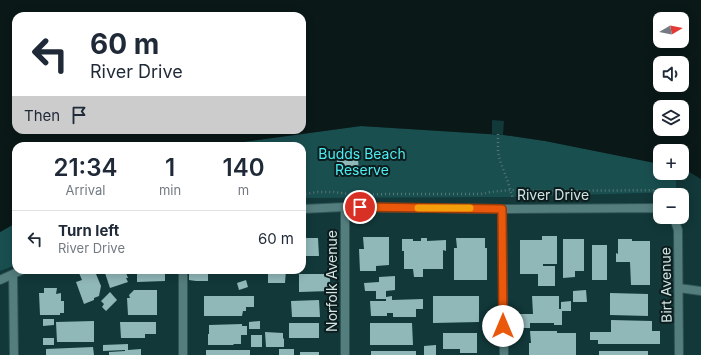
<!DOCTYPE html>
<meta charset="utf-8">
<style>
body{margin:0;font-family:Inter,sans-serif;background:#f2f2f3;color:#1f2937;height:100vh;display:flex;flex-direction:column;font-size:15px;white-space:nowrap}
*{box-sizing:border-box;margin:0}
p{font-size:13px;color:#747a83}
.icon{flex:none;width:22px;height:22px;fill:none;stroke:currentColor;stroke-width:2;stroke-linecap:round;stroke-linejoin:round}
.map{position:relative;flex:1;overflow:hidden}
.side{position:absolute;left:12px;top:142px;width:294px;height:132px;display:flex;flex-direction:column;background:#fff;border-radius:12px;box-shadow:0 2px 10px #0003}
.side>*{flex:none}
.guide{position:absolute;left:12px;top:12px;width:294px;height:122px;border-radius:12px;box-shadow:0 2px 10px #0003;background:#fff;color:#1f2937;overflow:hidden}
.needle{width:26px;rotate:80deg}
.fabs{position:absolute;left:653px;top:12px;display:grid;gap:8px}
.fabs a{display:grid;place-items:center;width:36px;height:36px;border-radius:8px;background:#fff;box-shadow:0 2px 10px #0003;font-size:20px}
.pin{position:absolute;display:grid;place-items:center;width:34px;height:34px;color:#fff;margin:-17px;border:2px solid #fff;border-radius:50%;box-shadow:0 1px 4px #0007}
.me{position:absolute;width:44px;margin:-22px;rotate:0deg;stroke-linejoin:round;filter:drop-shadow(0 0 3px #0008)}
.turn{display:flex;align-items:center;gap:14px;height:84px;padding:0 12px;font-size:18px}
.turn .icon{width:52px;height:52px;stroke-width:2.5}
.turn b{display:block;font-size:28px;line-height:34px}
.then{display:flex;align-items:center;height:38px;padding:0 12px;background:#0003;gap:8px;font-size:15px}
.eta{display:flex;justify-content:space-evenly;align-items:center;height:68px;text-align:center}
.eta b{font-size:24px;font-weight:600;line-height:28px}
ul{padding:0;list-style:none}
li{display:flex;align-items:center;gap:12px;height:56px;padding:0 12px;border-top:1px solid #e0e1e3}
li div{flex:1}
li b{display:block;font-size:15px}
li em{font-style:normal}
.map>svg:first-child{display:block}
.green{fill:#1a4f50}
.water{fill:#0a1818;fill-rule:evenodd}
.pier{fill:#123839}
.building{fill:#91b8b9}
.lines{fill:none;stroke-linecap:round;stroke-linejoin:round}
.street-casing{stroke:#315455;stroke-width:10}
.path{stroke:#567576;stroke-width:2.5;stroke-dasharray:1 3;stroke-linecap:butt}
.street{stroke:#547d7d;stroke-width:8}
.route-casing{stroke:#983908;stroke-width:10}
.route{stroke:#ea580c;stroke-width:7}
.slow{stroke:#f59e0b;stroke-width:7}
.labels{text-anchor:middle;stroke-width:4;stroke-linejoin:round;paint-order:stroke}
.park-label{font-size:14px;fill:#4ceef2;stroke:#0d1c1d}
.street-label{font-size:14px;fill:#d1e5e5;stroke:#0d1c1d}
</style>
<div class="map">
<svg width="701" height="355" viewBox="0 0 701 355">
<rect width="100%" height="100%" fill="#123839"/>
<!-- green -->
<path class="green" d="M361,126L504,135L545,141L660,164V173H676V192L507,197L302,198V146H213Z
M16,223V265L0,271V232Z"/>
<!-- water -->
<path class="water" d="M0,0H701V179L691,173L682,169V151H660V164L545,141L504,135L361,126L213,146H16V223L0,232ZM16,16H302V130H16ZM660,19H682V41H660ZM660,63H682V85H660ZM660,107H682V129H660Z"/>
<!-- pier -->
<path class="pier" d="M492,120L504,121L503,135L492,134Z"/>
<!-- building -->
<path class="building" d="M337,158H358L359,176H337Z
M302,235H306V238H318L319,256H302Z
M542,236H557V264H543V266H555V286H538V274H520V240H542Z
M363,237H389V265L376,266V271H360L359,249H364Z
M421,238H427V241L446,240V251L443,250V269H423V277H414L413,269H404V251H402V239H413V241H421Z
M456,238H485V248H487V280H454V248H457Z
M563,239H584V271H575V277L563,278Z
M618,239H632V241H650V285H631L630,262H616V253L618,254Z
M592,245H607V280H592Z
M87,270H98L99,273L96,274L101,286L99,296L94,298V300L84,304L76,282L82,280L79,273Z
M104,270H125L128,278H126L128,282L110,288Z
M137,270H165V281L137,282Z
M189,270H208V281H196L189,280Z
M268,270H286L285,283H268Z
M299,274H330V291L299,292Z
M395,276V290L386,291V297L392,296V300L423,299V309H416V317H393V313H387V316H371L370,301H386V299H376V291H365L364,283L379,282V277Z
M246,280L248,287L239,290L237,283Z
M44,288H57L56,294L61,293V301H64V313H60V315H40L39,293H44Z
M134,290H157V315H128L127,298H130L129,295Z
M586,290L587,302H573V291Z
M110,292L117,300L106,311L102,307L104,304L101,301Z
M610,293L648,294V316L610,315Z
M204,296H254V307H246V311H243L242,316H204Z
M433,296H479V322L433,323Z
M532,296H559V309H561V302L571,301V311H562V325H554V323H530V328H518V314H533Z
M319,300L320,317H292L291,301Z
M43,319H54V325L43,326Z
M611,320L652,321V331H660V344H598V340H590V332H611Z
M94,321V342H57L56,322Z
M260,321V329H249V322Z
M120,322H156V334H145V338H121Z
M289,323H319V338H289Z
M370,323H412L413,345H370Z
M242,324V326H247V335H241V344H234L233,345H208V334H209V325Z
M530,331H557V333H576V355H529V343H531Z
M265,332L283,333V339L284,338V347H266Z
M443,333H477V353H460V349H443Z
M251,335H262V347H251Z
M43,338H54V345H43Z
M128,344V350L141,349V355H109V352L125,351V350L103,351V345Z
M436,345V355H424V346Z
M93,347L94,355H46V349Z
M279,349H294V355H279Z
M206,350H250V355H206Z
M371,351H416V355H371Z
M599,351H648V355H599Z
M300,352H319V355H300Z"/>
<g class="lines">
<!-- street casing -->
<g class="street-casing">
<path id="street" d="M302,209L345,207L502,209L656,208L660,209
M502,209L504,355
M671,217L675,221L678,230L679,355
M13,274L14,355
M0,280L22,270
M679,288L701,291
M183,355V270
M345,355V207"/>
</g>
<!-- path -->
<path class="path" d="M498,134V152L500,161L508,182L513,199
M302,192L305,194L318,192H334L355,195L386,194H481L490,192L510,190L543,191L673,190L674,195"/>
<!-- street -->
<use href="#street" class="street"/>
</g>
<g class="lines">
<!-- route casing -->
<g class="route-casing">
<path id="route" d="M360,207L502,209L503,326"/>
</g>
<!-- route -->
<use href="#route" class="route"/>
<!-- slow -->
<path class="slow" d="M418,208H470"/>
</g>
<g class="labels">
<!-- park labels -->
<g class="park-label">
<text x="362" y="159">Budds Beach<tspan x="362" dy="16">Reserve</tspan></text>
</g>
<!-- street labels -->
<g class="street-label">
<text x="553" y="200">River Drive</text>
<text transform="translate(332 281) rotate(-90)" y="5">Norfolk Avenue</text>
<text transform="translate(666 285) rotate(-91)" y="5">Birt Avenue</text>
</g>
</g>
</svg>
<div class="fabs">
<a><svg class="needle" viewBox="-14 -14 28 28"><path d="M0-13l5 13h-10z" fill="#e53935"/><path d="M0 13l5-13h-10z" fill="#747a83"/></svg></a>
<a><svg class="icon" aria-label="sound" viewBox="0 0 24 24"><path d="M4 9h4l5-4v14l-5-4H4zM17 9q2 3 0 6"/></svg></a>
<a><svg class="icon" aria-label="layers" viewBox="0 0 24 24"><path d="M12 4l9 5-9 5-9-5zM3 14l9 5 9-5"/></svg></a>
<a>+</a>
<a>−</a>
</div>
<div class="pin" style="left:360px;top:207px;background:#d93025"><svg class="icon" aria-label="arrive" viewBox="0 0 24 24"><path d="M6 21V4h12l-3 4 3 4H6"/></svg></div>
<svg class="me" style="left:503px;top:326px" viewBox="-20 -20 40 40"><circle r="19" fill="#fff"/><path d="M0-13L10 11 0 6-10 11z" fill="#ea580c"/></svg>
<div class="guide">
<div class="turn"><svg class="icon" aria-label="left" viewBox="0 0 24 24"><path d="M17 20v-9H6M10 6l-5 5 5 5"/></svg><div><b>60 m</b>River Drive</div></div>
<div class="then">Then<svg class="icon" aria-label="arrive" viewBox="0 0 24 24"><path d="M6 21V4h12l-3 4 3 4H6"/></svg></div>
</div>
<section class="side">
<div class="eta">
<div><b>21:34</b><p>Arrival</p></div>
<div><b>1</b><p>min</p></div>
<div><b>140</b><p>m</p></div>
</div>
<ul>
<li><svg class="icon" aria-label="left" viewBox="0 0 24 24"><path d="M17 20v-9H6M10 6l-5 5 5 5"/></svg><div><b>Turn left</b><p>River Drive</p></div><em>60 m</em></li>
</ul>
</section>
</div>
